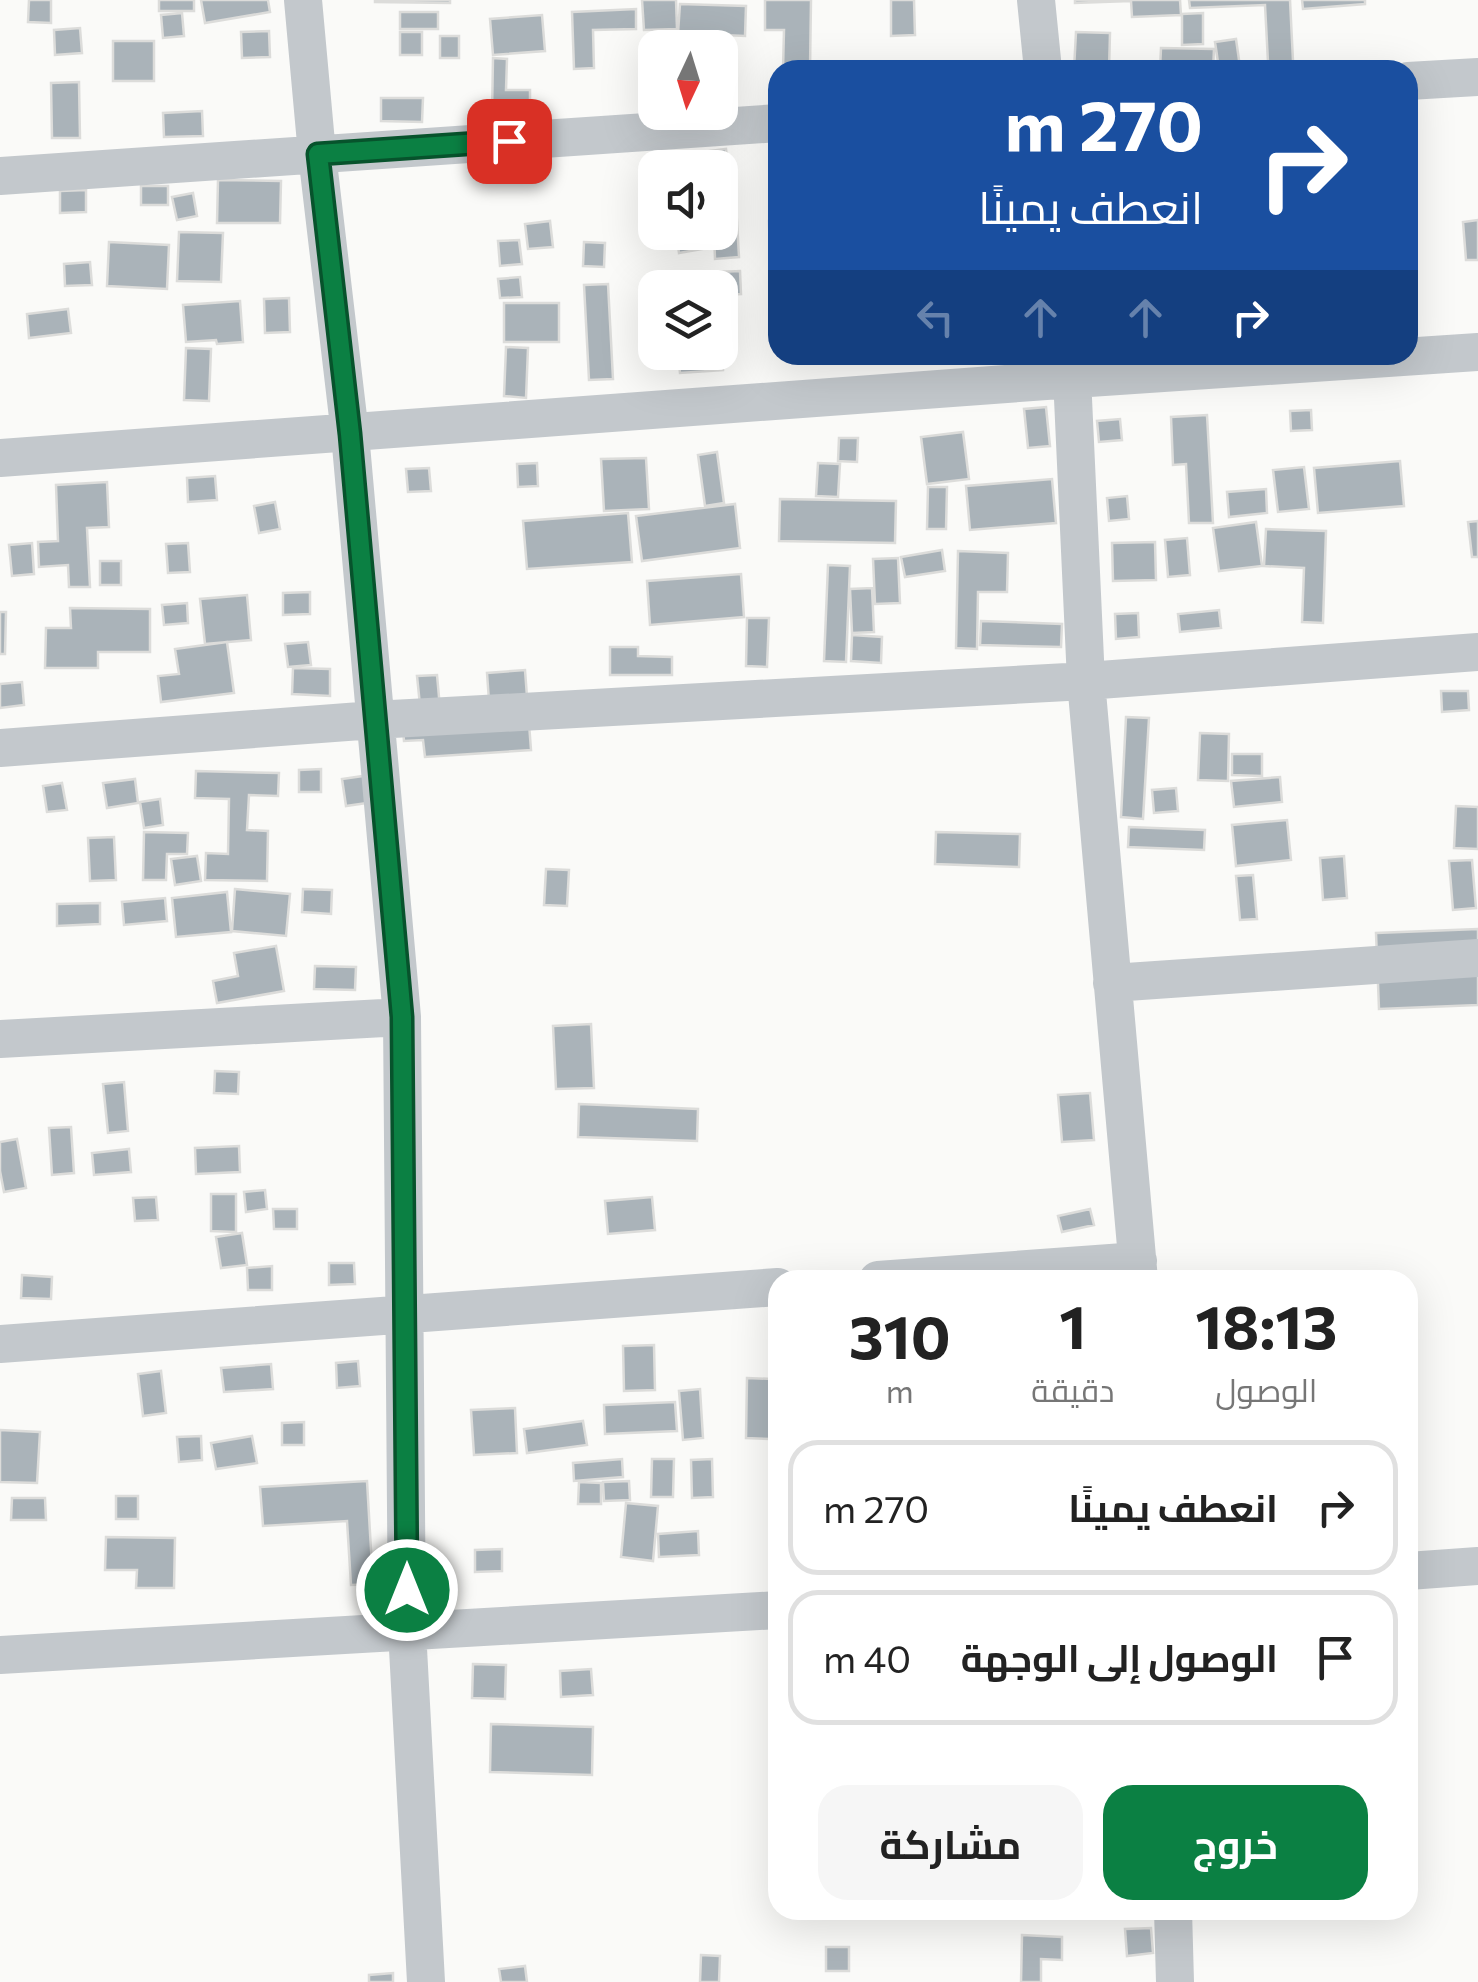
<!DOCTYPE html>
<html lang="ar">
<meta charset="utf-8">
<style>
body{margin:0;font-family:Commissioner,Cairo,sans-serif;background:#f6f6f6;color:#222;direction:rtl;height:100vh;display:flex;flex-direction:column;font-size:38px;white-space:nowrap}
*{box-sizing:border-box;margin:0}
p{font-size:32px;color:#767676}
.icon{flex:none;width:55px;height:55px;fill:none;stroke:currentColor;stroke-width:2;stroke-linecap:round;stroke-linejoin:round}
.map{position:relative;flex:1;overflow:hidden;direction:ltr}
.drawer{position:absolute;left:768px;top:1270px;width:650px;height:650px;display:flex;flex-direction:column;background:#fff;border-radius:30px;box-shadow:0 10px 40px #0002;direction:rtl}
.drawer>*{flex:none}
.banner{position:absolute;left:768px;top:60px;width:650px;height:305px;border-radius:30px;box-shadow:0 10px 40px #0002;direction:rtl;background:#1a4fa0;color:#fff;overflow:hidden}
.needle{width:65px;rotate:184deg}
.buttons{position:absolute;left:638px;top:30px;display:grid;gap:20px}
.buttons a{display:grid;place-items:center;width:100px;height:100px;border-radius:20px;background:#fff;box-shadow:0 10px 40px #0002;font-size:50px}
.pin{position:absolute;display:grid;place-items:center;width:85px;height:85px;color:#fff;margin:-42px;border-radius:20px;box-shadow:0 5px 15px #0006}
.me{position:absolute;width:110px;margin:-55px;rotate:0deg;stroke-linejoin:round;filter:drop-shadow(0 0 8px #0008)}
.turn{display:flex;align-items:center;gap:35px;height:210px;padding:0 50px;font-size:45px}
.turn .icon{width:130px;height:130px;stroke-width:2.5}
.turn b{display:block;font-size:70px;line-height:85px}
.lanes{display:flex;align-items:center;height:95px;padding:0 50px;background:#0003;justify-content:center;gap:50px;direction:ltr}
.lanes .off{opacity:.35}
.eta{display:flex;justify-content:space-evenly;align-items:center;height:170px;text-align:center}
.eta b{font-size:60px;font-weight:700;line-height:70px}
.cta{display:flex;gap:20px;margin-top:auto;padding:20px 50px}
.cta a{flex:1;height:115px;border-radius:30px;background:#0b8043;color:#fff;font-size:40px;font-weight:700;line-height:115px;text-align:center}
.cta a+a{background:#f6f6f6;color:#222}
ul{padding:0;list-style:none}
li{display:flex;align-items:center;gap:30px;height:135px;margin:0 20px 15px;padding:0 30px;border:5px solid #e0e0e0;border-radius:30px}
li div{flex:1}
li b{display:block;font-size:38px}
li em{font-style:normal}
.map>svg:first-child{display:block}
.building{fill:#aab3b9;stroke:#dcdcda;stroke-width:2.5}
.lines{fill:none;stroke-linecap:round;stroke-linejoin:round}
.minor{stroke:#c3c8cc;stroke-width:38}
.route-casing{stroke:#07532c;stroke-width:25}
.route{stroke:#0b8043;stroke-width:18}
</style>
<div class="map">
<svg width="1478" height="1982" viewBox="0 0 1478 1982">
<rect width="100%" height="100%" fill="#fafaf8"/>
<!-- building -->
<path class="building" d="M29,0H51V23L28,22Z
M159,0H194V11H159Z
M201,0H268L270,12L205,23Z
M375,0H450V3L375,2Z
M642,0H676L677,29L644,30Z
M765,0H811L810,70H783L784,30H765Z
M891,0H914L915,35L891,36Z
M1075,0H1180L1181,15L1132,17L1131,1L1075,3Z
M1189,0H1290L1293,61L1268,62L1265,5L1190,8Z
M1302,0H1365V4L1303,9Z
M680,4L746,6L745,36L678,33Z
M636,9V29L593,30L594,68L574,69L572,12Z
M400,12H438V29H400Z
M182,13L184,36L163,38L161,15Z
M1203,13V44L1182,45V14Z
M542,15L545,51L493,55L490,19Z
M80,28L82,53L55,55L54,30Z
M269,31L270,57L242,58L241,32Z
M400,32H422V55H400Z
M1076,32L1110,33L1109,70H1074Z
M440,36H459V58H440Z
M1236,39L1240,67L1219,69L1215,42Z
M113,41H154V81H113Z
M1161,48L1214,49L1213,70H1160Z
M493,58L507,59L506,90H530V115L492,114Z
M940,63L941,70H897V67Z
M79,82L80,138H52L51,83Z
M381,98H423L422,122L381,121Z
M202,111L203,136L164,137L163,113Z
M726,149L729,174L720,176V168H681L679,155Z
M218,180L281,181L280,223H217Z
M141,186H168V205H141Z
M86,190V212L60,213V191Z
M193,193L197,216L177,220L172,197Z
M720,204H736L739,257L715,259L714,232H720Z
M655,207V232H659L646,234L643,209Z
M1478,220V260H1466L1463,222Z
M550,221L553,247L528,249L525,224Z
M769,221H778V255H770Z
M179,232L223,233L221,282L177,281Z
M676,232H700L702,249L679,253Z
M519,240L522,264L500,266L498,241Z
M109,242L169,245L167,289L107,286Z
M584,242L605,243L604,267L583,266Z
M90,262L92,285L65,286L64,264Z
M740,271L741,294L720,295L718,272Z
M520,277L522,297L500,298L498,279Z
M608,284L613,379L589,380L584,285Z
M289,298L290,332L265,333L264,299Z
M240,301L243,342L217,344L216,340L186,342L183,305Z
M504,303H559V342H504Z
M68,309L71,333L29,338L27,314Z
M506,347L528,348L526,398L504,396Z
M186,348L211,349L209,401L184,400Z
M722,348L723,370L680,373L678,352H720Z
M1046,407L1050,446L1028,448L1024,409Z
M1311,410L1312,430L1291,431L1290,411Z
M1207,415L1213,523H1189L1186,464L1173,465L1171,417Z
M1120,419L1122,440L1099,442L1097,421Z
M963,432L969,479L927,484L921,437Z
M839,438H858L857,462L838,461Z
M717,452L724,503L705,506L698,455Z
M646,458L649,509L604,511L601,459Z
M1400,461L1404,506L1318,513L1314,468Z
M537,463L538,486L518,487L517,464Z
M818,463L840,464L838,497L816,496Z
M1304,467L1309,509L1278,512L1273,470Z
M429,468L431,491L408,492L406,469Z
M215,476L217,500L188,502L187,478Z
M1052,479L1056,523L970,530L966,486Z
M107,482L109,527L87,528L90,587H69L68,565L39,567L38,542L58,541L56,485Z
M928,487H947L946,529H927Z
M1266,489L1267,513L1229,517L1227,492Z
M1127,496L1129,519L1109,521L1107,498Z
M780,499L896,501L895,543L779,541Z
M275,502L280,529L259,533L254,506Z
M735,504L740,548L642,561L636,516Z
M628,513L632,562L527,569L523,521Z
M1478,521V557H1472L1468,522Z
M1256,522L1262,566L1219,571L1213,528Z
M1266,529L1326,531L1323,623L1302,622L1304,568L1264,566Z
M1187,538L1190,575L1168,577L1165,540Z
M1155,542L1156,580L1113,581L1112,543Z
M32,543L34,574L12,576L9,545Z
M188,543L190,572L168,573L166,544Z
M942,550L945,571L905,577L901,557Z
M958,551L1008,553L1007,592H978L977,649L956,648Z
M898,558L900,603L875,604L873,559Z
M100,561H121V585H100Z
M828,565L850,566L846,662L824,661Z
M741,574L744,617L650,625L647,581Z
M872,588L874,632L852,633L850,589Z
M310,592V614L283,615V593Z
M247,595L251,640L205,644L200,599Z
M187,603L188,623L164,625L162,605Z
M70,608L150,609V652H98V668H45L46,628H71Z
M1219,610L1221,628L1180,632L1178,614Z
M0,612H6L5,654H0Z
M1138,613L1139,637L1116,639L1115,614Z
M747,618H769L767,667L746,666Z
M981,621L1062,624L1061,647L980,645Z
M852,635L882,637L881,663L851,661Z
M227,642L234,693L161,702L158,676L179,674L175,649Z
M308,642L311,665L288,667L285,644Z
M610,647H638V656L672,657V675H610Z
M293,668L330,669V696L292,694Z
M525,670L531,750L425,757L423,740L404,741L401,706L420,705L417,676L437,675L441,719L490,715L487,673Z
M22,682L24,705L0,708V684Z
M1441,691H1468L1469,710L1442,712Z
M1126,717L1149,718L1143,819L1121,817Z
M1200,733L1229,734L1228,781L1198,780Z
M1232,754H1262V776L1232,775Z
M321,769V792H299V770Z
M196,771L279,773L278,796L249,795L247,830L268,831L267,881L205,880L206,853L228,854L229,799L195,798Z
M363,776L367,803L346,806L342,779Z
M1280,777L1282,802L1234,807L1231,781Z
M135,779L138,803L107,808L103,783Z
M62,783L67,810L47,812L43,786Z
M1176,788L1178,811L1154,813L1152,790Z
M160,799L163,825L144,828L140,802Z
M1456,806L1478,807V849L1454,848Z
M1287,820L1291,860L1236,866L1232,825Z
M1129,827L1205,830L1204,850L1128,847Z
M144,832L188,833L187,854H167L166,880H143Z
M936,832L1020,834L1019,867L935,864Z
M114,837L116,880L90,881L88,838Z
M197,856L201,881L175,885L171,859Z
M1344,856L1347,898L1323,900L1320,858Z
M1472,860L1476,908L1453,910L1449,861Z
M546,869L569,870L567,906L544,905Z
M1253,875L1257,919L1240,920L1236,876Z
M235,889L290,894L286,936L232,931Z
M303,889L332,890L331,914L302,912Z
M227,892L231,932L176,937L172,898Z
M165,898L167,921L124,925L122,902Z
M100,903V924L57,926V904Z
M1478,929V1005L1379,1009L1376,933Z
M276,946L284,991L217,1003L213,981L238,976L234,953Z
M315,966L356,967L355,990L314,989Z
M591,1024L594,1088L556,1089L553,1026Z
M215,1071L239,1072L238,1094L214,1093Z
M124,1082L128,1131L108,1133L103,1084Z
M1090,1093L1094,1140L1062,1142L1058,1095Z
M579,1104L698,1109L697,1141L578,1137Z
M71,1127L74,1173L52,1175L49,1128Z
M17,1139L26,1188L4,1192L0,1171V1142Z
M239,1146L240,1172L196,1174L195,1148Z
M129,1149L131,1172L94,1175L92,1153Z
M265,1190L267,1209L246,1212L244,1192Z
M211,1194H236V1232L211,1231Z
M156,1197L158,1220L135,1221L133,1198Z
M652,1197L655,1230L608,1234L605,1201Z
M273,1209H297V1229H274Z
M1090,1209L1094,1225L1062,1232L1058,1216Z
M242,1233L247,1265L221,1268L216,1237Z
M329,1263H354L355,1284L329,1285Z
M272,1266V1290H248L247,1268Z
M22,1275L52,1277L51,1299L21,1298Z
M654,1345L655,1390L624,1391L623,1346Z
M358,1361L360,1386L337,1388L336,1363Z
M271,1364L273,1389L224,1392L221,1368Z
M161,1371L166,1413L143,1416L138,1374Z
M747,1378L772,1379L771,1439L746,1438Z
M700,1389L703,1438L683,1440L679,1391Z
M675,1402L677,1431L605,1434L604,1405Z
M515,1408L517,1453L474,1455L471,1410Z
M583,1421L587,1445L527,1453L524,1429Z
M304,1422V1445H282V1423Z
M0,1430L40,1432L37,1483L0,1482Z
M201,1436L202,1460L179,1462L177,1437Z
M252,1436L257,1463L216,1469L211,1443Z
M622,1459L623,1477L574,1481L573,1463Z
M652,1459H674L673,1497H651Z
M712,1459L713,1497L692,1498L691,1460Z
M367,1481L373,1584L351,1585L347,1521L263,1526L260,1487Z
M629,1481L630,1500L604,1501L603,1482Z
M579,1482L601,1483V1504H578Z
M116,1496H138V1519H116Z
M12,1498H45L46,1520H11Z
M626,1503L658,1506L653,1561L621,1557Z
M698,1531L699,1555L659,1557L658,1534Z
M106,1537L175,1538L174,1588H136L137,1570H105Z
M502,1549V1571L475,1572V1550Z
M473,1664L506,1665L505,1699L472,1698Z
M591,1669L593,1695L561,1697L560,1671Z
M491,1724L593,1727L592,1775L490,1772Z
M1151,1928L1153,1953L1127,1956L1125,1929Z
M1022,1935L1062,1937V1960L1041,1959V1982H1021Z
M826,1947H849V1971H826Z
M701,1955L720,1956L719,1982H700Z
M525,1966L527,1982H501L499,1969Z
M393,1973V1982H369V1975Z"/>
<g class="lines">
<!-- minor -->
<path class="minor" d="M303,0L317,154L350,434L402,1017L407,1630L426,1982
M1036,0L1043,70
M1408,81L1478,77
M0,176L778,123
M1071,355L1086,681L1139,1280
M0,458L1074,379L1478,352
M0,748L374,720L1086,681L1478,652
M1112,983L1478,958
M0,1039L402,1017
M878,1280L1138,1261
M0,1344L778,1287
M1408,1571L1478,1566
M0,1655L778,1610
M1173,1910L1175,1982"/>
</g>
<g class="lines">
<!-- route casing -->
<g class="route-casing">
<path id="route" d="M407,1590L402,1017L350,434L318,154L509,141"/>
</g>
<!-- route -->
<use href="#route" class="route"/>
</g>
</svg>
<div class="buttons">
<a><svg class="needle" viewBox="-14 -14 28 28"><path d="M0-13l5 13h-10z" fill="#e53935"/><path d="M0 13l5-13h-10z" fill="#767676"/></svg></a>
<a><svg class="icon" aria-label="sound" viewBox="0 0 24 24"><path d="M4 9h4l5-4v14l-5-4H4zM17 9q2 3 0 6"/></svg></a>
<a><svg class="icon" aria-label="layers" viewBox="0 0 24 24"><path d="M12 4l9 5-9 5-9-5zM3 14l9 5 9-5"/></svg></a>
</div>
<div class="pin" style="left:509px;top:141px;background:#d93025"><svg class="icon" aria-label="arrive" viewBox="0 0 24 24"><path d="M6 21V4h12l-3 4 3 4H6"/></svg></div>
<svg class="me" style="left:407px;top:1590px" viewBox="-20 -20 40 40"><circle r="17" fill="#0b8043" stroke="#fff" stroke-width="3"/><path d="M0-11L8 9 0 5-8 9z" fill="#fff"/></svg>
<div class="banner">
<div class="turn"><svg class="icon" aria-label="right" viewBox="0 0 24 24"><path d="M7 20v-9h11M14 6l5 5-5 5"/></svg><div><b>270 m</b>انعطف يمينًا</div></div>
<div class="lanes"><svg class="icon off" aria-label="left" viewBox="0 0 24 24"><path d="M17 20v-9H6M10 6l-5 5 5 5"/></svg><svg class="icon off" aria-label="ahead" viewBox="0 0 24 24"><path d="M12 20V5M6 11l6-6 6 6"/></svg><svg class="icon off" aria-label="ahead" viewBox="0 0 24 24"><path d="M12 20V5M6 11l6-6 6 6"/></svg><svg class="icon" aria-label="right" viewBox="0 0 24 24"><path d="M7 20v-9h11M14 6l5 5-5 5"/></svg></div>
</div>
<section class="drawer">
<div class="eta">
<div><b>18:13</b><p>الوصول</p></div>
<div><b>1</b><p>دقيقة</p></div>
<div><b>310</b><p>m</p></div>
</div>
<ul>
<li><svg class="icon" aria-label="right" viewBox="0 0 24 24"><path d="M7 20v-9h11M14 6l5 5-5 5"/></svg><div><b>انعطف يمينًا</b></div><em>270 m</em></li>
<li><svg class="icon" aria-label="arrive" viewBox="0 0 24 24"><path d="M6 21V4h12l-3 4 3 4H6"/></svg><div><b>الوصول إلى الوجهة</b></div><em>40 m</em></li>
</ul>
<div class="cta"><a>خروج</a><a>مشاركة</a></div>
</section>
</div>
